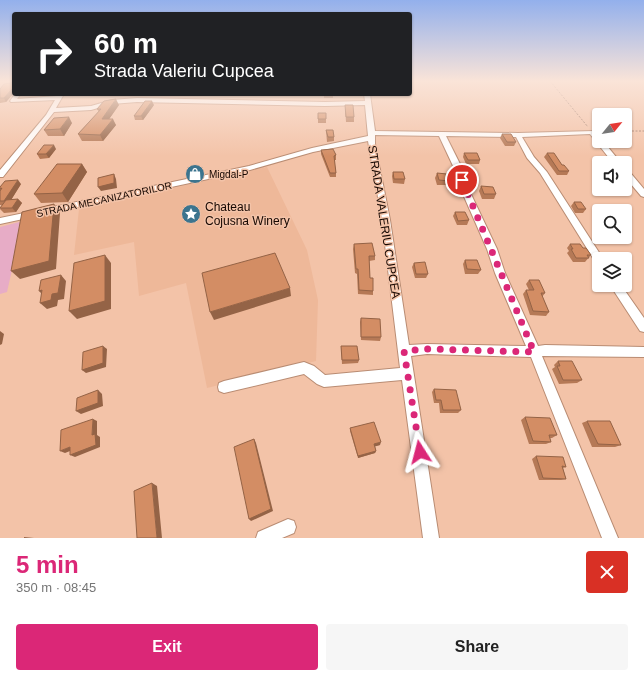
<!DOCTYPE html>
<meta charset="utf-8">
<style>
body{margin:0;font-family:Arial,sans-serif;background:#f6f6f6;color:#222;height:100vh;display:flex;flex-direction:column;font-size:15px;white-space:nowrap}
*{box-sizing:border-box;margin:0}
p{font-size:13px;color:#767676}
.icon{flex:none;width:22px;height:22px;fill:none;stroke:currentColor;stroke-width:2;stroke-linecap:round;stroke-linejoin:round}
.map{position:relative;height:538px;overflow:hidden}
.sheet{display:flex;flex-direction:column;background:#fff;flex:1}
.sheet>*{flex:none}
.guide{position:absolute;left:12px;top:12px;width:400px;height:84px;border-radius:4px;box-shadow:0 1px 3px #0004;background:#202124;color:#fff;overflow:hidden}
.needle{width:26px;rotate:60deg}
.tools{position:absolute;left:592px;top:108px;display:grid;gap:8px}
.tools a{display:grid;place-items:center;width:40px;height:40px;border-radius:4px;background:#fff;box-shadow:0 1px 3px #0004;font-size:20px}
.pin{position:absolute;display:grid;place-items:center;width:34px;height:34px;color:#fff;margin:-17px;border:2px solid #fff;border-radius:50%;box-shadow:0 1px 4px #0007}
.me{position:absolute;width:44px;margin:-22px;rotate:351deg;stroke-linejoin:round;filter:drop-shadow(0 0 3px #0008)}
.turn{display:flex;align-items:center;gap:14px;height:84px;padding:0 16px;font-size:18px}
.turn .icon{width:52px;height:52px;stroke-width:2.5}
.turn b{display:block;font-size:28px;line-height:34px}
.round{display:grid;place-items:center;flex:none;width:42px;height:42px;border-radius:4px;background:#f6f6f6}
.headline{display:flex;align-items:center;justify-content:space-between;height:68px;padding:0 16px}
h1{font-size:24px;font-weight:600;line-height:30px;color:#db2777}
.cta{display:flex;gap:8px;margin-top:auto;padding:8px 16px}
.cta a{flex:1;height:46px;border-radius:4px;background:#db2777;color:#fff;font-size:16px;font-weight:600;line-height:46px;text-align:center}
.cta a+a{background:#f6f6f6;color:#222}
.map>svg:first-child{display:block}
.built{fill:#eeb899}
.green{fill:#e7acc6}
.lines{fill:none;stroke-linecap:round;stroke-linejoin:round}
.minor-casing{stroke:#b98c73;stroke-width:2}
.path{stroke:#9d7967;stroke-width:1;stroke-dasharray:2 1.5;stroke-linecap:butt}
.minor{fill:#fff;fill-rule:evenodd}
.wall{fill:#b57956}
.shaded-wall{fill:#946346}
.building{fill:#d38d64;stroke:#946346}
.route{stroke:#db2777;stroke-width:7;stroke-dasharray:0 12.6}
.labels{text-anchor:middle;stroke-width:3;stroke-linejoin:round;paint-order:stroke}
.far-poi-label{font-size:10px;fill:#170802;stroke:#f3c3a8;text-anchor:start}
.far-street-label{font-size:10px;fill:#170802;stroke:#f3c3a8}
.poi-label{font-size:12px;fill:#170802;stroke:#f3c3a8;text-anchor:start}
.street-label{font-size:12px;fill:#170802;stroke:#f3c3a8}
</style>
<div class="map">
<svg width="644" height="538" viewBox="0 0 644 538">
<rect width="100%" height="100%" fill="#f3c3a8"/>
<!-- built -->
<path class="built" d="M267,167L307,250L318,300L316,361L207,388L186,283L139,296L134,242L74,255L79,209Z"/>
<!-- green -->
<path class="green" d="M23,221L7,292L0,294V227Z"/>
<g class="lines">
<!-- minor casing -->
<g class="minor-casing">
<path id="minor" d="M15,94L20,95L17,99L57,96L58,94H64L56,108L91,106L112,100L137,98L325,102L365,101L364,94H370L375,131L518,133L594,131L599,136V141H603L621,163H613L590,134L522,137L534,157L547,172L602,257L603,259H599V264L596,263L540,173L527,158L516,137L446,136L462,168L470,192L497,249L505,273L538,346L545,345L644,347V357L542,356L618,538H602L531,357L427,354L411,356L439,538H423L402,380L324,387L317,384L304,374L224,393L219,391L218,387L219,383L224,381L304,362L314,366L325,375L400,368L382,220L368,141L313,152L250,170L0,224V218L249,166L312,148L368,136L365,105L325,106L137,102L112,104L91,110L54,112L3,177H0V170L46,115L55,100L11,102L10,101ZM375,135L439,136L454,168L462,192L487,249L495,273L526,346L427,344L409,345L390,220L375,144Z
M625,170H628L644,189V197L641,196L625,177Z
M610,285H621L644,318V332L640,331Z
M288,519L294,521L296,527L294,533L282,538H256L258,532Z"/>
</g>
<!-- path -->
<path class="path" d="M550,81L588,127
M625,131H644"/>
<!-- minor -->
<use href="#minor" class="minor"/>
</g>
<!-- wall -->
<path class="wall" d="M14,81V93L6,102L0,103V89L11,83Z
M32,94H46L45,95L33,96Z
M322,94H333V98H324V96H322Z
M119,105L109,119L116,125L103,141H82L78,134L99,112L97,109Z
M154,105L143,120H135L134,116Z
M345,105L354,117V122H346Z
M326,113V123H318V119Z
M72,123L64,136H48L44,130Z
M326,130L334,137V141L327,142Z
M502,134L516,142L514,146H505L500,138Z
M56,149L49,158L40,159L37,154Z
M321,150L336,155V160H334L336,173V177H330L321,154Z
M464,153L480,160L479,164H466L463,157Z
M547,153L562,165L569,171L567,175H557L544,157Z
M82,164L87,172L68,202L41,203L34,194Z
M393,172L405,179L404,184L393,183L392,176Z
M437,173L449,181L448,185H437L435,178Z
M21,184L11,200L18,199L22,203L16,212L4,213L0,209L2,205H0V187Z
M481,186L496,194L494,199H482L479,191Z
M574,202L586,209L583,213H575L571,206Z
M455,212L469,220L467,225H457L453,216Z
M354,244L375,256V260L369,261L370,278L373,291V295L358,294L357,274L355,273L353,249Z
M570,244L583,248L591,255L585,262H573L567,253L569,251L567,248Z
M465,260L481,270L478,274H465L463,264Z
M414,263L428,274L426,278H415L412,267Z
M529,280L545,293L542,297L549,312L546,316L530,315L523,294L526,290H529L526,284Z
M361,318L381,337L380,341L361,340L360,322Z
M341,346L359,360L358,363L342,364Z
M558,361L582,380L577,383L559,384L552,369L555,367L554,365Z
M434,389L461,410L458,413H440L439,403H434L432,392Z
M525,417L557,435L552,438H550L551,442L546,444H529L521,420Z
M587,421L621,445L615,447H592L582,423Z
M350,428L380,445L375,446L376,451L375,453L358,458L350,431Z
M536,456L566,467L563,468L566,479L561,480H539L532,459Z"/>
<!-- shaded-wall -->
<path class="shaded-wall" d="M12,89L14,93L6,102L4,98Z
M116,99L119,105L105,125L102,119Z
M152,101L154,105L143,120L141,116Z
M69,117L72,123L64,136L60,129Z
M113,119L116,125L103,141L100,135Z
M54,145L56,149L49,158L46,154Z
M82,164L87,172L68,202L62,193Z
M114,174L116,179L117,188L101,191L98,187Z
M18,180L21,184L8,205L4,201Z
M18,199L22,203L16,212L12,208Z
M54,204L60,213L56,269L20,279L11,271Z
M105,255L111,263V309L77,319L69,311Z
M61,275L66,281L64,299L58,300L57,306L47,309L40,303L52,294Z
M290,288L291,296L214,320L210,312Z
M42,290L45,297L39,291Z
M0,331L4,334L2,344L0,345Z
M103,346L107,349L106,367L86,373L82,370Z
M98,390L102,394L103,406L81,414L76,411Z
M93,419L97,421V435L100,437V447L75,457L70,455L92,435Z
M254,439L256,443L273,511L251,521L249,519Z
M381,442L380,445L373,447L374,444Z
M70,447L75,449L65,453L60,451Z
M376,451L375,453L358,458V456Z
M152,483L157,486L162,538H157Z
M24,537L34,538H24Z"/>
<!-- building -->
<path class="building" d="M13,81H14V88L12,89L4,98H0V89L4,84L11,83Z
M116,99L102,119H113L100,135L78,134L101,109H97L104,101Z
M145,101H152L141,116H134Z
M345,105H353L354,117H346Z
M318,113H326V119H318Z
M69,117L60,129L44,130L54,118Z
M326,130H333L334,137H328Z
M502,134H511L516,142H507Z
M44,145H54L46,154H37Z
M333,149L336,155L334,156L336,173H330L321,150Z
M464,153H477L480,160H468Z
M547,153H554L562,165H564L569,171H559Z
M57,164H82L62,193L34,194Z
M393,172H403L405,179H394Z
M437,173L447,174L449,181L439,180Z
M114,174V183L98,187V178Z
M18,180L4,201H0V191L2,188L0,189V187L5,181Z
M481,186L493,187L496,194H484Z
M18,199L12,208H0L6,200Z
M574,202H581L586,209H578Z
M54,204L49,261L11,271L22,212Z
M455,212H465L469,220L458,221Z
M372,243L375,256H369L370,278H373V291L359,290L358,269H356L354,244Z
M570,244H580L583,248H586L591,255H587L589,258H576L571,249H573Z
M275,253L290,288L210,312L202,273Z
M105,255V301L69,311L74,263Z
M465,260H477L481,270L467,269Z
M425,262L428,274H416L414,263Z
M61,275L58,293L52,294L51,300L40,303L42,290L39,291L41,280Z
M529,280H539L545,293H541L549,312L533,311L526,290H534Z
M361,318L380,319L381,337H361Z
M103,346V363L82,370L83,352Z
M341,346H357L359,360H342Z
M558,361H572L582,380H563L557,366H560Z
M434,389L456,390L461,410H443L441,400H436Z
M98,390V403L76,411L77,398Z
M525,417L550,418L557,435H549L551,442L533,441Z
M93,419L92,435L95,434L96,445L70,455V447L60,451L61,430Z
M587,421H610L621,445L598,444Z
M374,422L381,442L374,444L376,451L358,456L350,428Z
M254,439L271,509L249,519L234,447Z
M536,456L563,457L566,467L562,466L566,479L543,478Z
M152,483L157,538H137L134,491Z"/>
<!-- sky -->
<linearGradient id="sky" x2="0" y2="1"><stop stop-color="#93b0ec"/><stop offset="0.52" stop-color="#fae4d8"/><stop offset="1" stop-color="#fae4d8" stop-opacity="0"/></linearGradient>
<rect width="644" height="156" fill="url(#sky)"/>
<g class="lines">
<!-- route -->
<path class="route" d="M420,452L404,351L427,349L534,352L462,180"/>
</g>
<!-- icons -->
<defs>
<g id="shop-disc" transform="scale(1)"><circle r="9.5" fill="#3c748e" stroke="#f3c3a8"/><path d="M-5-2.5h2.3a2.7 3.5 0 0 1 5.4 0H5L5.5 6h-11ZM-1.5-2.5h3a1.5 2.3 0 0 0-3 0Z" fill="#fff"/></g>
<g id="sight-disc" transform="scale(1)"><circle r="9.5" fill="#3c748e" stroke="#f3c3a8"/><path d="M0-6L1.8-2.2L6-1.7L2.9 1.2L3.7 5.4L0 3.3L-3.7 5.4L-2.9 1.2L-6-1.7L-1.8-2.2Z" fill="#fff"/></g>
</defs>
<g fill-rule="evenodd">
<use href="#shop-disc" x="195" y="174"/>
<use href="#sight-disc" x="191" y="214"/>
</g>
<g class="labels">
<!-- far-poi labels -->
<g class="far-poi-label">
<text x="209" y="178">Migdal-P</text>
</g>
<!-- far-street labels -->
<g class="far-street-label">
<text transform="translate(104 199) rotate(-12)" y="4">STRADA MECANIZATORILOR</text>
</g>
<!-- poi labels -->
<g class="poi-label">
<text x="205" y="211">Chateau<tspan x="205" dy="14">Cojusna Winery</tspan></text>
</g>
<!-- street labels -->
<g class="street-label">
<text transform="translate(384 222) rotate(81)" y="4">STRADA VALERIU CUPCEA</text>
</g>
</g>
</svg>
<div class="tools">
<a><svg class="needle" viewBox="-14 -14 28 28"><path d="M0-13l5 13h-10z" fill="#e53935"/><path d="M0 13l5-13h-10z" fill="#767676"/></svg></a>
<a><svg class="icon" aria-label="sound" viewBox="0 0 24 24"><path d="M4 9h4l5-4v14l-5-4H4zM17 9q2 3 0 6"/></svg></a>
<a><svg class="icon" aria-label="search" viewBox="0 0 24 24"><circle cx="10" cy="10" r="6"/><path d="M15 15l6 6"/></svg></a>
<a><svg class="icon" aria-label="layers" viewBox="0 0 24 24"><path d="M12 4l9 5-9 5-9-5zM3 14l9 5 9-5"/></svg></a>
</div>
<div class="pin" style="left:462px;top:180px;background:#d93025"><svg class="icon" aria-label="arrive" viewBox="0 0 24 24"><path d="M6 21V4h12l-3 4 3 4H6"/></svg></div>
<svg class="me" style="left:420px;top:452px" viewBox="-20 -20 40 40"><path d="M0-17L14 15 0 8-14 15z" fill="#db2777" stroke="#fff" stroke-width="4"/></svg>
<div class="guide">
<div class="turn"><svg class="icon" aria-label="right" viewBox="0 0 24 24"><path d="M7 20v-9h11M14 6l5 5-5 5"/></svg><div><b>60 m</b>Strada Valeriu Cupcea</div></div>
</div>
</div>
<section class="sheet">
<div class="headline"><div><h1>5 min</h1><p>350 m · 08:45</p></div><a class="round" style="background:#d93025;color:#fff"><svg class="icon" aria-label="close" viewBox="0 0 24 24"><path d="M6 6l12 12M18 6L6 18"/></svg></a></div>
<div class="cta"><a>Exit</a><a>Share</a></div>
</section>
